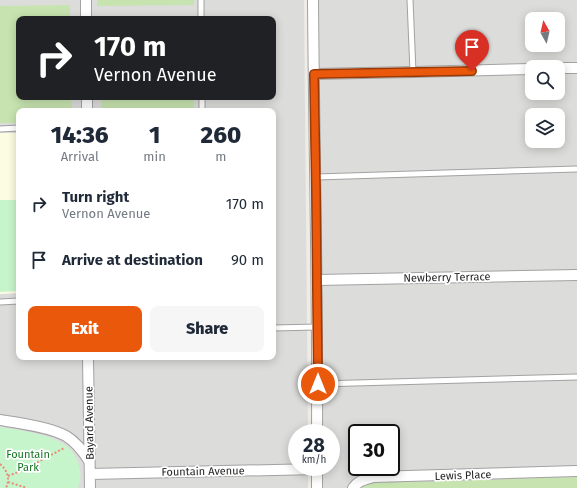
<!DOCTYPE html>
<style>
body{margin:0;font-family:"Fira Sans",sans-serif;background:#f6f6f7;color:#1f2937;height:100vh;display:flex;flex-direction:column;font-size:15px;white-space:nowrap}
*{box-sizing:border-box;margin:0}
p{font-size:13px;color:#747a83}
.icon{flex:none;width:22px;height:22px;fill:none;stroke:currentColor;stroke-width:2;stroke-linecap:round;stroke-linejoin:round}
.map{position:relative;flex:1;overflow:hidden}
.side{position:absolute;left:16px;top:108px;width:260px;height:252px;display:flex;flex-direction:column;background:#fff;border-radius:8px;box-shadow:0 2px 10px #0003}
.side>*{flex:none}
.guide{position:absolute;left:16px;top:16px;width:260px;height:84px;border-radius:8px;box-shadow:0 2px 10px #0003;background:#202124;color:#fff;overflow:hidden}
.needle{width:26px;rotate:352deg}
.tools{position:absolute;left:525px;top:12px;display:grid;gap:8px}
.tools a{display:grid;place-items:center;width:40px;height:40px;border-radius:8px;background:#fff;box-shadow:0 2px 10px #0003;font-size:20px}
.speed{position:absolute;left:288px;top:424px;display:flex;gap:8px;font-size:20px;font-weight:700;text-align:center}
.speed>*{display:grid;place-content:center;width:52px;height:52px;border-radius:50%;background:#fff;box-shadow:0 2px 10px #0003;line-height:1}
.speed small{font-size:10px;font-weight:400}
.speed .limit{border:2px solid #111;border-radius:6px;background:#fff;color:#111}
.pin{position:absolute;display:grid;place-items:center;width:34px;height:34px;color:#fff;margin:-41px -17px;border-radius:50% 50% 50% 0;rotate:-45deg;box-shadow:0 0 4px #0007}
.pin .icon{rotate:45deg}
.me{position:absolute;width:44px;margin:-22px;rotate:0deg;stroke-linejoin:round;filter:drop-shadow(0 0 3px #0008)}
.turn{display:flex;align-items:center;gap:14px;height:84px;padding:0 12px;font-size:18px}
.turn .icon{width:52px;height:52px;stroke-width:2.5}
.turn b{display:block;font-size:28px;line-height:34px}
.eta{display:flex;justify-content:space-evenly;align-items:center;height:68px;text-align:center}
.eta b{font-size:24px;font-weight:800;line-height:28px}
.primary-button{display:flex;gap:8px;margin-top:auto;padding:8px 12px}
.primary-button a{flex:1;height:46px;border-radius:8px;background:#ea580c;color:#fff;font-size:16px;font-weight:800;line-height:46px;text-align:center}
.primary-button a+a{background:#f6f6f7;color:#1f2937}
ul{padding:0;list-style:none}
li{display:flex;align-items:center;gap:12px;height:56px;padding:0 12px}
li div{flex:1}
li b{display:block;font-size:15px}
li em{font-style:normal}
.map>svg:first-child{display:block}
.residential{fill:#dcdcdb;fill-rule:evenodd}
.education{fill:#fbfce1}
.grass{fill:#c7e4b0}
.park{fill:#c6f5cc}
.lines{fill:none;stroke-linecap:round;stroke-linejoin:round}
.service-casing{stroke:#a2a2a2;stroke-width:7}
.minor-casing{stroke:#a2a2a2;stroke-width:12}
.path{stroke:#ed8a77;stroke-width:2;stroke-dasharray:2 2;stroke-linecap:butt}
.service{stroke:#fff;stroke-width:5}
.minor{stroke:#fff;stroke-width:10}
.route-casing{stroke:#983908;stroke-width:10}
.route{stroke:#ea580c;stroke-width:7}
.labels{text-anchor:middle;stroke-width:3.5;stroke-linejoin:round;paint-order:stroke}
.street-label{font-size:11px;fill:#1e1e1e;stroke:#fff}
.park-label{font-size:11px;fill:#157422;stroke:#fff}
</style>
<div class="map">
<svg width="577" height="488" viewBox="0 0 577 488">
<rect width="100%" height="100%" fill="#eeece5"/>
<!-- residential -->
<path class="residential" d="M0,0H304L308,433H297V467H308V488H0V294L19,293V357H273V111H19V133H0ZM19,19H273V97H19Z
M313,0H577V488H317V467H331V433H317ZM532,19H558V45H532ZM532,67H558V93H532ZM532,115H558V141H532ZM357,433H391V467H357Z"/>
<!-- education -->
<path class="education" d="M0,133H19V293L0,294Z"/>
<!-- grass -->
<path class="grass" d="M97,0H194V5L97,6Z
M70,5V19H19V97H71L72,111H19V123H0V6Z
M101,97H194V111H101Z
M577,477V488H362L368,483H373Z"/>
<!-- park -->
<path class="park" d="M0,200H19V291L0,292Z
M0,427C19,430 41,433 58,441C76,449 85,469 78,488H0Z"/>
<g class="lines">
<!-- service casing -->
<g class="service-casing">
<path id="service" d="M201,0V19
M410,0L413,72
M202,97V111
M0,129L19,128
M316,177L577,169
M0,302L19,301
M273,328L317,327
M318,384L577,377"/>
</g>
<!-- minor casing -->
<g class="minor-casing">
<path id="minor" d="M86,0V19
M313,0C314,144 318,289 317,433
M558,68H577
M314,74L413,72L532,69
M87,97V111
M317,280L577,275
M88,357L90,488
M0,420C19,423 50,427 66,436C76,442 83,451 89,461
M317,467V488
M90,474L317,469
M353,488C359,480 364,480 373,477L577,471"/>
</g>
<!-- path -->
<path class="path" d="M0,464C8,471 10,479 6,488
M8,476L23,470L64,448
M8,482L27,488"/>
<!-- service -->
<use href="#service" class="service"/>
<!-- minor -->
<use href="#minor" class="minor"/>
</g>
<g class="lines">
<!-- route casing -->
<g class="route-casing">
<path id="route" d="M318,384L316,192L314,74L472,71"/>
</g>
<!-- route -->
<use href="#route" class="route"/>
</g>
<g class="labels">
<!-- street labels -->
<g class="street-label">
<text transform="translate(447 277) rotate(-1)" y="4">Newberry Terrace</text>
<text transform="translate(89 423) rotate(-91)" y="4">Bayard Avenue</text>
<text transform="translate(203 471) rotate(-1)" y="4">Fountain Avenue</text>
<text transform="translate(463 475) rotate(-2)" y="4">Lewis Place</text>
</g>
<!-- park labels -->
<g class="park-label">
<text x="28" y="458">Fountain<tspan x="28" dy="13">Park</tspan></text>
</g>
</g>
</svg>
<div class="tools">
<a><svg class="needle" viewBox="-14 -14 28 28"><path d="M0-13l5 13h-10z" fill="#e53935"/><path d="M0 13l5-13h-10z" fill="#747a83"/></svg></a>
<a><svg class="icon" aria-label="search" viewBox="0 0 24 24"><circle cx="10" cy="10" r="6"/><path d="M15 15l6 6"/></svg></a>
<a><svg class="icon" aria-label="layers" viewBox="0 0 24 24"><path d="M12 4l9 5-9 5-9-5zM3 14l9 5 9-5"/></svg></a>
</div>
<div class="speed"><div>28<small>km/h</small></div><div class="limit">30</div></div>
<div class="pin" style="left:472px;top:71px;background:#d93025"><svg class="icon" aria-label="arrive" viewBox="0 0 24 24"><path d="M6 21V4h12l-3 4 3 4H6"/></svg></div>
<svg class="me" style="left:318px;top:384px" viewBox="-20 -20 40 40"><circle r="17" fill="#ea580c" stroke="#fff" stroke-width="3"/><path d="M0-11L8 9 0 5-8 9z" fill="#fff"/></svg>
<div class="guide">
<div class="turn"><svg class="icon" aria-label="right" viewBox="0 0 24 24"><path d="M7 20v-9h11M14 6l5 5-5 5"/></svg><div><b>170 m</b>Vernon Avenue</div></div>
</div>
<section class="side">
<div class="eta">
<div><b>14:36</b><p>Arrival</p></div>
<div><b>1</b><p>min</p></div>
<div><b>260</b><p>m</p></div>
</div>
<ul>
<li><svg class="icon" aria-label="right" viewBox="0 0 24 24"><path d="M7 20v-9h11M14 6l5 5-5 5"/></svg><div><b>Turn right</b><p>Vernon Avenue</p></div><em>170 m</em></li>
<li><svg class="icon" aria-label="arrive" viewBox="0 0 24 24"><path d="M6 21V4h12l-3 4 3 4H6"/></svg><div><b>Arrive at destination</b></div><em>90 m</em></li>
</ul>
<div class="primary-button"><a>Exit</a><a>Share</a></div>
</section>
</div>
